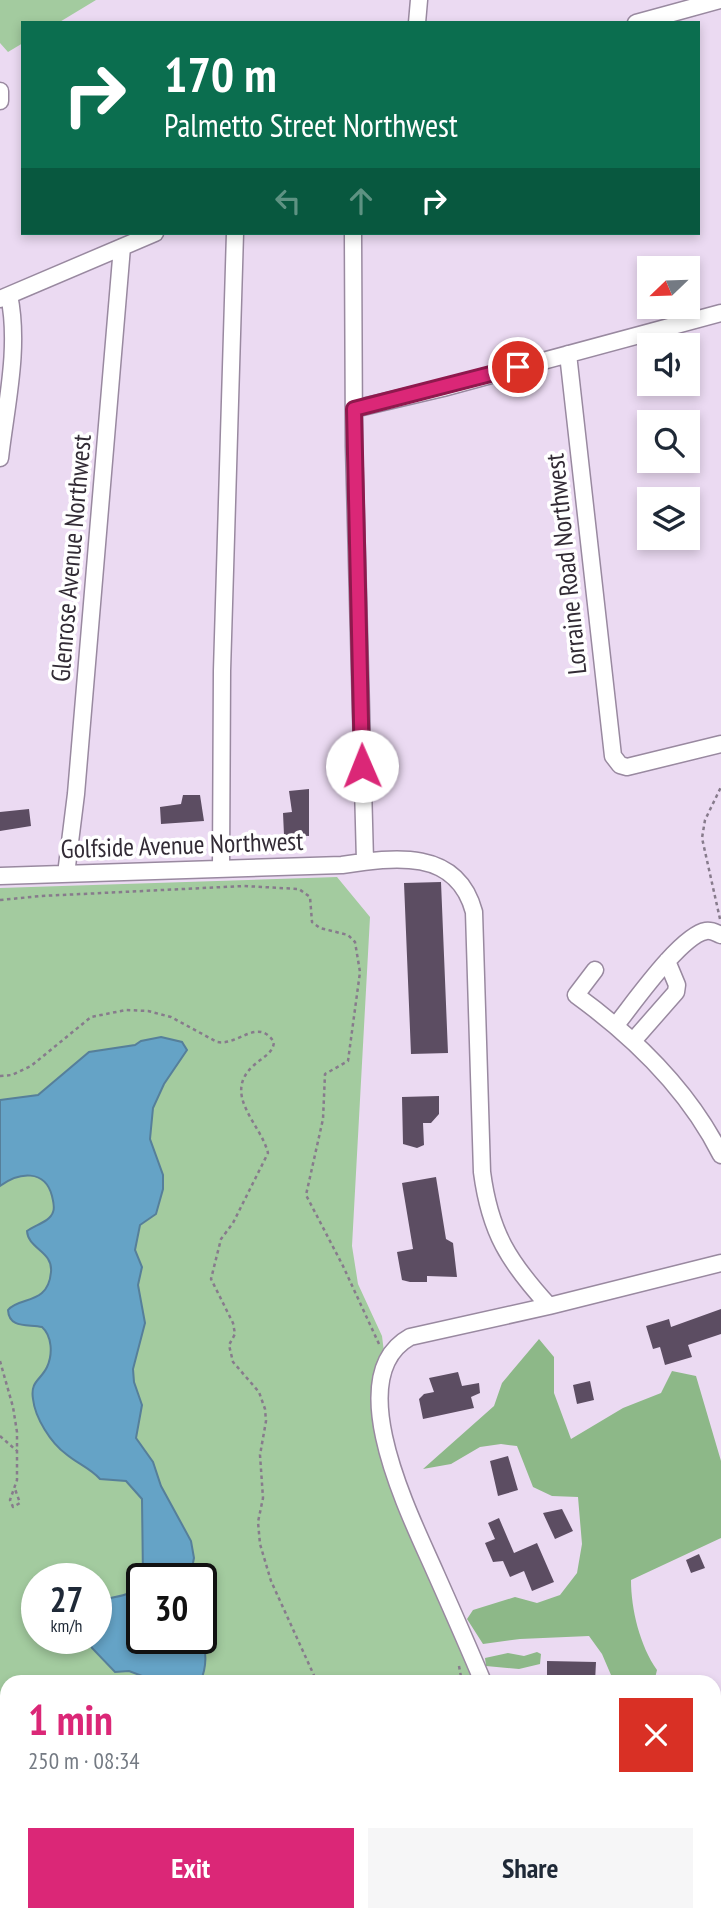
<!DOCTYPE html>
<meta charset="utf-8">
<style>
body{margin:0;font-family:"PT Sans Narrow",sans-serif;background:#f6f6f7;color:#1f2937;height:100vh;display:flex;flex-direction:column;font-size:26px;white-space:nowrap}
*{box-sizing:border-box;margin:0}
p{font-size:23px;color:#747a83}
.icon{flex:none;width:38px;height:38px;fill:none;stroke:currentColor;stroke-width:2;stroke-linecap:round;stroke-linejoin:round}
.map{position:relative;flex:1;overflow:hidden}
.sheet{position:absolute;left:0px;top:1675px;width:721px;height:247px;display:flex;flex-direction:column;background:#fff;border-radius:21px 21px 0 0;box-shadow:0 4px 10px #0003}
.sheet>*{flex:none}
.top-card{position:absolute;left:21px;top:21px;width:679px;height:214px;border-radius:0px;box-shadow:0 4px 10px #0003;background:#0b6e4f;color:#fff;overflow:hidden}
.needle{width:46px;rotate:247deg}
.fabs{position:absolute;left:637px;top:256px;display:grid;gap:14px}
.fabs a{display:grid;place-items:center;width:63px;height:63px;border-radius:0px;background:#fff;box-shadow:0 4px 10px #0003;font-size:35px}
.speed{position:absolute;left:21px;top:1563px;display:flex;gap:14px;font-size:35px;font-weight:700;text-align:center}
.speed>*{display:grid;place-content:center;width:91px;height:91px;border-radius:50%;background:#fff;box-shadow:0 4px 10px #0003;line-height:1}
.speed small{font-size:18px;font-weight:400}
.speed .limit{border:4px solid #111;border-radius:10px;background:#fff;color:#111}
.pin{position:absolute;display:grid;place-items:center;width:60px;height:60px;color:#fff;margin:-30px;border:4px solid #fff;border-radius:50%;box-shadow:0 2px 7px #0007}
.me{position:absolute;width:77px;margin:-38px;rotate:359deg;stroke-linejoin:round;filter:drop-shadow(0 0 5px #0008)}
.turn{display:flex;align-items:center;gap:24px;height:147px;padding:0 28px;font-size:32px}
.turn .icon{width:91px;height:91px;stroke-width:2.5}
.turn b{display:block;font-size:49px;line-height:60px}
.lanes{display:flex;align-items:center;height:66px;padding:0 28px;background:#0003;justify-content:center;gap:35px;direction:ltr}
.lanes .off{opacity:.35}
.round{display:grid;place-items:center;flex:none;width:74px;height:74px;border-radius:0px;background:#f6f6f7}
.headline{display:flex;align-items:center;justify-content:space-between;height:119px;padding:0 28px}
h1{font-size:42px;font-weight:700;line-height:52px;color:#db2777}
.action{display:flex;gap:14px;margin-top:auto;padding:14px 28px}
.action a{flex:1;height:80px;border-radius:0px;background:#db2777;color:#fff;font-size:28px;font-weight:700;line-height:80px;text-align:center}
.action a+a{background:#f6f6f7;color:#1f2937}
.map>svg:first-child{display:block}
.green{fill:#a3cb9f;fill-rule:evenodd}
.forest{fill:#8db888}
.water{fill:#65a3c6;stroke:#567f9a;stroke-width:2}
.building{fill:#5c4d62}
.lines{fill:none;stroke-linecap:round;stroke-linejoin:round}
.minor-casing{stroke:#9989a0;stroke-width:19}
.path{stroke:#877b8c;stroke-width:2.5;stroke-dasharray:3.5 3.5;stroke-linecap:butt}
.minor{stroke:#fff;stroke-width:16}
.route-casing{stroke:#8e194d;stroke-width:18}
.route{stroke:#db2777;stroke-width:12}
.labels{text-anchor:middle;stroke-width:7;stroke-linejoin:round;paint-order:stroke}
.street-label{font-size:26px;fill:#322b35;stroke:#fff}
</style>
<div class="map">
<svg width="721" height="1920" viewBox="0 0 721 1920">
<rect width="100%" height="100%" fill="#ebdaf2"/>
<!-- green -->
<path class="green" d="M0,0H96L58,23H23V43L8,52L0,43Z
M337,877L370,917L352,1246L358,1284L382,1336L384,1352L377,1374L397,1502L470,1674L479,1682H7V1914H714V1801L721,1845V1920H0V888ZM37,1578H96V1638H37ZM142,1578H201V1638H142Z"/>
<!-- forest -->
<path class="forest" d="M539,1339L554,1357V1393L571,1439L623,1408L661,1393L672,1371L696,1376L721,1461V1538L631,1580C631,1609 640,1646 657,1670L654,1682H614L602,1654L589,1636L520,1639L483,1644L467,1619L473,1610L515,1597L537,1603L560,1595L577,1573L582,1544L578,1497L552,1496L533,1487L517,1446L501,1444L480,1447L451,1464L423,1469L494,1406L502,1383Z
M537,1652L541,1654L540,1664L519,1669L486,1666L485,1658L508,1653L524,1656Z"/>
<!-- water -->
<path class="water" d="M161,1037L182,1042L187,1050L164,1084L153,1108L150,1139L163,1175V1189L156,1214L140,1225L135,1250L142,1267L138,1285L145,1323L133,1369L134,1382L142,1405L136,1438L153,1462L161,1486L191,1541L194,1558L190,1578H143L142,1499L126,1481L100,1479C90,1468 78,1464 66,1454C51,1443 35,1418 33,1399C30,1381 41,1380 47,1367C53,1354 52,1336 42,1327C28,1324 9,1329 8,1310C19,1296 48,1306 51,1272C53,1251 28,1249 27,1231C34,1225 50,1222 53,1212C55,1208 53,1200 52,1196C45,1169 19,1172 0,1186V1100L38,1095L89,1052L135,1045L141,1041Z
M142,1581V1638L201,1637C207,1650 207,1668 200,1682H158L129,1671L115,1672L92,1648L88,1638H96L97,1604C111,1592 127,1603 142,1581Z"/>
<!-- building -->
<path class="building" d="M309,789V836L284,835L283,813L292,812L289,791Z
M183,795H200L204,821L161,824L160,807L181,804Z
M29,809L31,826L0,831V812Z
M441,882L448,1053L411,1054L404,883Z
M439,1096V1114L431,1123H423L424,1145L417,1148L403,1144L402,1097Z
M436,1177L446,1239L453,1243L457,1277L427,1276V1282H410L402,1280L397,1252L413,1249L402,1183Z
M721,1309V1334L688,1345L692,1357L665,1365L660,1347L653,1349L646,1326L669,1319L671,1327Z
M458,1372L462,1386L479,1383L480,1393L471,1397L474,1408L423,1419L419,1399L424,1394L434,1392L429,1378Z
M590,1381L594,1400L577,1404L573,1385Z
M508,1456L518,1490L498,1496L490,1461Z
M562,1509L573,1531L555,1539L543,1513Z
M499,1518L514,1553L537,1543L554,1582L532,1591L524,1571L510,1577L503,1561L493,1562L485,1543L495,1539L488,1523Z
M699,1554L705,1568L691,1573L686,1560Z
M547,1661L596,1662L595,1682H547Z"/>
<g class="lines">
<!-- minor casing -->
<g class="minor-casing">
<path id="minor" d="M417,23L419,0
M636,23L720,0
M0,91V101
M353,233L354,447L365,861
M0,299L155,233
M568,354L613,756L620,765L627,767L721,744
M354,409L443,388L721,313
M0,458C6,405 20,348 9,295
M221,869L222,671L235,233
M66,874L76,794L122,247
M0,876L342,865C394,857 457,848 474,912L482,1172C490,1233 509,1262 549,1306
M595,970L576,995C635,1038 688,1089 721,1155
M616,1025C633,1004 681,935 706,931C712,930 716,933 721,935
M633,1041L676,992L677,985L667,961
M483,1682C468,1646 452,1610 436,1574C413,1521 338,1377 410,1337L549,1306L721,1263
M546,1920L547,1914
M589,1920V1914"/>
</g>
<!-- path -->
<path class="path" d="M0,900L41,896L244,886L299,889L310,897L312,922L320,928L348,935L355,942L360,972L348,1061L325,1074L323,1119L306,1195L343,1266L379,1344
M720,919L702,838L705,820L721,787
M0,1076L12,1075L31,1066L91,1017L126,1010L148,1011L171,1017L217,1042C239,1046 257,1017 274,1042C273,1054 261,1058 253,1066C222,1095 261,1124 268,1153L233,1223L221,1239L211,1279L233,1323L235,1334L229,1345L233,1362L259,1392L265,1409L266,1421L260,1455L263,1498L258,1522L260,1544L271,1581L317,1682
M0,1361L13,1407L17,1432V1480L10,1500L13,1507L20,1503L15,1489
M0,1436L17,1451
M459,1666L462,1682
M0,1871L7,1879
M7,1888L2,1895L7,1900
M56,1914V1920
M409,1914L410,1920"/>
<!-- minor -->
<use href="#minor" class="minor"/>
</g>
<g class="lines">
<!-- route casing -->
<g class="route-casing">
<path id="route" d="M362,766L354,409L518,367"/>
</g>
<!-- route -->
<use href="#route" class="route"/>
</g>
<g class="labels">
<!-- street labels -->
<g class="street-label">
<text transform="translate(71 558) rotate(-85)" y="9">Glenrose Avenue Northwest</text>
<text transform="translate(566 564) rotate(-96)" y="9">Lorraine Road Northwest</text>
<text transform="translate(182 845) rotate(-2)" y="9">Golfside Avenue Northwest</text>
</g>
</g>
</svg>
<div class="fabs">
<a><svg class="needle" viewBox="-14 -14 28 28"><path d="M0-13l5 13h-10z" fill="#e53935"/><path d="M0 13l5-13h-10z" fill="#747a83"/></svg></a>
<a><svg class="icon" aria-label="sound" viewBox="0 0 24 24"><path d="M4 9h4l5-4v14l-5-4H4zM17 9q2 3 0 6"/></svg></a>
<a><svg class="icon" aria-label="search" viewBox="0 0 24 24"><circle cx="10" cy="10" r="6"/><path d="M15 15l6 6"/></svg></a>
<a><svg class="icon" aria-label="layers" viewBox="0 0 24 24"><path d="M12 4l9 5-9 5-9-5zM3 14l9 5 9-5"/></svg></a>
</div>
<div class="speed"><div>27<small>km/h</small></div><div class="limit">30</div></div>
<div class="pin" style="left:518px;top:367px;background:#d93025"><svg class="icon" aria-label="arrive" viewBox="0 0 24 24"><path d="M6 21V4h12l-3 4 3 4H6"/></svg></div>
<svg class="me" style="left:362px;top:766px" viewBox="-20 -20 40 40"><circle r="19" fill="#fff"/><path d="M0-13L10 11 0 6-10 11z" fill="#db2777"/></svg>
<div class="top-card">
<div class="turn"><svg class="icon" aria-label="right" viewBox="0 0 24 24"><path d="M7 20v-9h11M14 6l5 5-5 5"/></svg><div><b>170 m</b>Palmetto Street Northwest</div></div>
<div class="lanes"><svg class="icon off" aria-label="left" viewBox="0 0 24 24"><path d="M17 20v-9H6M10 6l-5 5 5 5"/></svg><svg class="icon off" aria-label="ahead" viewBox="0 0 24 24"><path d="M12 20V5M6 11l6-6 6 6"/></svg><svg class="icon" aria-label="right" viewBox="0 0 24 24"><path d="M7 20v-9h11M14 6l5 5-5 5"/></svg></div>
</div>
<section class="sheet">
<div class="headline"><div><h1>1 min</h1><p>250 m · 08:34</p></div><a class="round" style="background:#d93025;color:#fff"><svg class="icon" aria-label="close" viewBox="0 0 24 24"><path d="M6 6l12 12M18 6L6 18"/></svg></a></div>
<div class="action"><a>Exit</a><a>Share</a></div>
</section>
</div>
